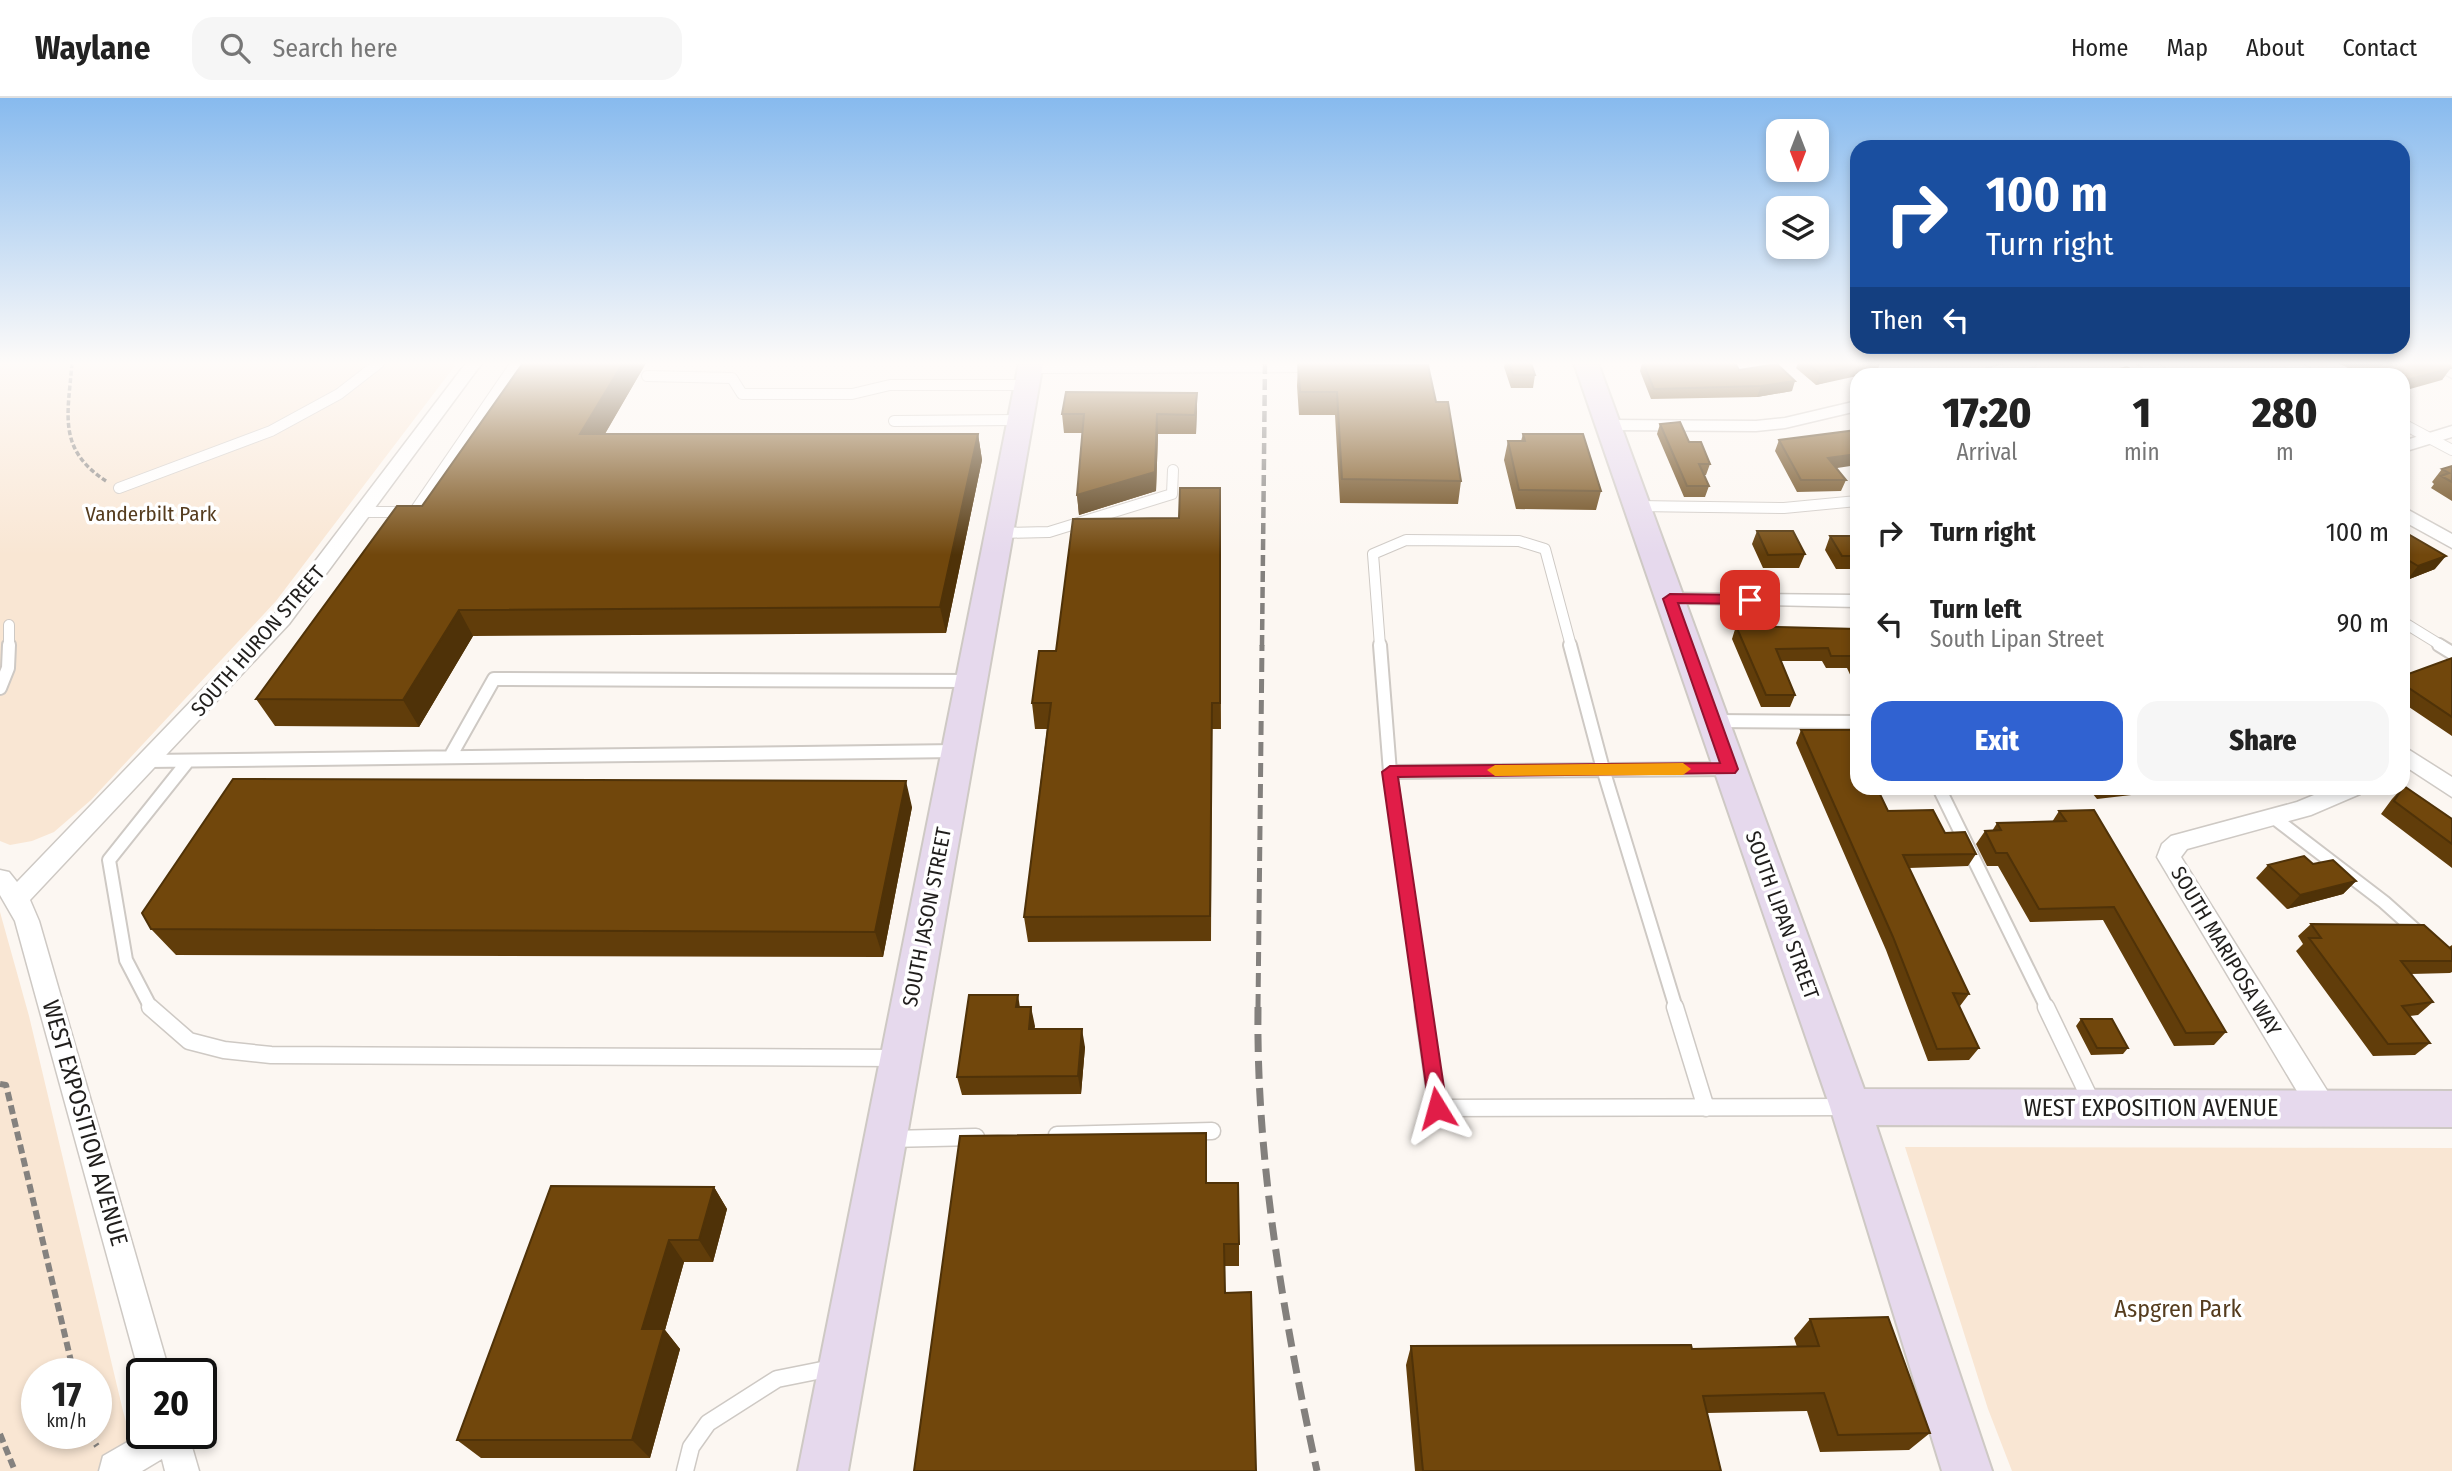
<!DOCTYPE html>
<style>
body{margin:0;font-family:"Fira Sans Condensed",sans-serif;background:#f6f6f6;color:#222;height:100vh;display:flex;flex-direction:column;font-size:26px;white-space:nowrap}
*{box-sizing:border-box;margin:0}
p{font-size:23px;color:#767676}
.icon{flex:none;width:38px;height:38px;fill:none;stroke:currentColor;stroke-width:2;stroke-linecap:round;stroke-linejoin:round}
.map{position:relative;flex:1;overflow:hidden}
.side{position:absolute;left:1850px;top:270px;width:560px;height:427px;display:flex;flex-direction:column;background:#fff;border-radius:21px;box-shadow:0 4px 10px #0003}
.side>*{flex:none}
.hud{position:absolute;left:1850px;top:42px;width:560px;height:214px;border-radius:21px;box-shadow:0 4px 10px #0003;background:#1a4fa0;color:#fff;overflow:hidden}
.needle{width:46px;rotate:180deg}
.fabs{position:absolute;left:1766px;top:21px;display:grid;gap:14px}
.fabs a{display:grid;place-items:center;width:63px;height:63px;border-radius:14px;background:#fff;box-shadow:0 4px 10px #0003;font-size:35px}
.speed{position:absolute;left:21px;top:1260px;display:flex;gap:14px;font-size:35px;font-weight:700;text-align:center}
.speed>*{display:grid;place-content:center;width:91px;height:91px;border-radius:50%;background:#fff;box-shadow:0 4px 10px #0003;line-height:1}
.speed small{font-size:18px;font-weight:400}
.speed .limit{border:4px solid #111;border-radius:10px;background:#fff;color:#111}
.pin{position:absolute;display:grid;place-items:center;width:60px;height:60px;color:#fff;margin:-30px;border-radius:14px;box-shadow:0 4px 10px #0006}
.me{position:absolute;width:77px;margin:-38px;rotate:352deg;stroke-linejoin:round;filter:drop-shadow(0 0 5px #0008)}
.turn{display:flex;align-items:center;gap:24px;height:147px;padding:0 21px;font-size:32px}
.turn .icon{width:91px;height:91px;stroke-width:2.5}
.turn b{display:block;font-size:49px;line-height:60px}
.then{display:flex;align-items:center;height:66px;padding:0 21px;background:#0003;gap:14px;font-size:26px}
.eta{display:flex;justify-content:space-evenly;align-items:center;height:119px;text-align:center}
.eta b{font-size:42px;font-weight:800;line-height:49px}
.button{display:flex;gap:14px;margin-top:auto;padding:14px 21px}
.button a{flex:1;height:80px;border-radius:21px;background:#3062d1;color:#fff;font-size:28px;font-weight:800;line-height:80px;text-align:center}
.button a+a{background:#f6f6f6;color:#222}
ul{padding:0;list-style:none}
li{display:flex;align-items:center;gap:21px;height:91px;padding:0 21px}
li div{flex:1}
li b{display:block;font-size:26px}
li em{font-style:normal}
header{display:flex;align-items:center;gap:42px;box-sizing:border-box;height:98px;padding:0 35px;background:#fff;border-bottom:2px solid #e0e0e0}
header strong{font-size:33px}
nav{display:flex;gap:38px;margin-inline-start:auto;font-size:24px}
.search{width:490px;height:63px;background:#f6f6f6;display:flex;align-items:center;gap:18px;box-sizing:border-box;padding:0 24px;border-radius:21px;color:#767676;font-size:26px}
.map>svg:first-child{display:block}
.green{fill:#f9e6d3;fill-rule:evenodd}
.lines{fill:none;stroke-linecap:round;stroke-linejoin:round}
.lane-far2-casing{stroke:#cec9c4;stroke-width:12}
.lane-far1-casing{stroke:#cec9c4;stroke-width:16}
.lane-casing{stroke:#cec9c4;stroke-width:19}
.street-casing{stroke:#cec9c4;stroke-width:3}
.secondary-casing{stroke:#cec9c4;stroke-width:4}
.path-far1{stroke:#85827f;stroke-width:3.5;stroke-dasharray:5 2.5;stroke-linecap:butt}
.path{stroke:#85827f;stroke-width:6;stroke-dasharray:9 4.5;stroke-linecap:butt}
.lane-far2{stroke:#fff;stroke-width:10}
.lane-far1{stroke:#fff;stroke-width:12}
.lane{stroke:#fff;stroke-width:16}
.street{fill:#fff;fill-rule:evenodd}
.secondary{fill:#e6d9ed;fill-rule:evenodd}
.rail-far2{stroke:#83807d;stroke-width:4.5;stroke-dasharray:11 5;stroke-linecap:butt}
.rail-far1{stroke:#83807d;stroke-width:5;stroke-dasharray:14 7;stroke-linecap:butt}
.rail{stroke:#83807d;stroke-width:7;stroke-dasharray:18 9;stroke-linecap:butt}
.wall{fill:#613d0a}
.shaded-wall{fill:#4f3208}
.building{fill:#71470c;stroke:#4f3208;stroke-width:2}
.route{fill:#e11d48;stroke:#92132f;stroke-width:2}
.slow{fill:#f59e0b}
.labels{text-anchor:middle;stroke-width:7;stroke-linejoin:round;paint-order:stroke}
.park-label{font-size:21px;fill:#553c1e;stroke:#fff}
.street-label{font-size:21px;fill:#201e1c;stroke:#fff}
.near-street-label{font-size:24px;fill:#201e1c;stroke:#fff}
.near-park-label{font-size:24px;fill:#553c1e;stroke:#fff}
</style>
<header>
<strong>Waylane</strong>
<div class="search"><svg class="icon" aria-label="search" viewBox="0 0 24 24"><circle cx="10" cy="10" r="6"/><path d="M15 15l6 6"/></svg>Search here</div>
<nav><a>Home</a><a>Map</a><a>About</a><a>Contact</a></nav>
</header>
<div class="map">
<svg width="2452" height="1373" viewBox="0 0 2452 1373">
<rect width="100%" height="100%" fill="#fcf7f2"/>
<!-- green -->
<path class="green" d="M0,265H457L276,503L91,702L54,734L32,743L10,747L0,743Z
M0,814L29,918L123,1313L140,1373H0ZM37,1276H96V1335H37Z
M1905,1049L2452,1050V1373H2012L1988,1311Z"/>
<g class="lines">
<!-- lane-far2 casing -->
<g class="lane-far2-casing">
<path id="lane-far2" d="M2289,265L2310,276
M1030,270L1313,269
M647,278L732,280L742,296H852L890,287H1027
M894,323L1020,322
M2403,326L2452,352
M119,390L271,333L339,296L379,265
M1637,408L1784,410L1857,403
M365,414H414L516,265
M999,435L1049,434L1172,396L1173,372
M2403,524L2442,548
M9,548V527
M1380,548L1373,456L1406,442L1519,443L1545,451L1571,548"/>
</g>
<!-- lane-far1 casing -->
<g class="lane-far1-casing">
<path id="lane-far1" d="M1380,547L1390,674
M1570,547L1603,671L1676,910
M2439,547L2452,555
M0,590L8,570L9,547
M1714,623L1857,624
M450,659L494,581L970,583
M148,663L957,653
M1939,690L2047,910
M2273,719L2384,804L2422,838
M151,910L126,862L109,762L188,663
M1423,910L1390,674L1729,671"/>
</g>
<!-- lane casing -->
<g class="lane-casing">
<path id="lane" d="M150,909L189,943L224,952L271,957L897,960
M1423,909L1437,1010L1846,1009
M1675,909L1706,1010
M2046,909L2093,1007
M1057,1037L1212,1033
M889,1041L976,1039
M685,1373L691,1349L708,1325L777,1281L832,1270"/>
</g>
<!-- street casing -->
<g class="street-casing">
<path id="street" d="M466,265H482L289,526L30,802L39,823L170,1276H142V1285L15,823L0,797V772L9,774L17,784L275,516Z
M2009,265H2037L2035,268L2002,276H1976L1978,273Z
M2136,265H2156L2172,276H2153Z
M2424,265H2444L2452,269V280Z
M1857,303V313L1785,330L1756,333L1608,332L1599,327L1608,322L1756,323L1785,320Z
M2452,328V339L2403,354V343Z
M2403,409L2452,436V450L2403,423Z
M1670,495L1857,497V509L1663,505L1660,501Z
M2403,648L2452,679V699L2403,667Z
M2331,690H2363L2360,696L2311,717L2187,751L2181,759L2333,1002L2337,1011L2333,1020L2323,1024L2313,1020L2157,759L2162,746L2171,738L2297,704Z
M143,1335H188L199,1373H165L162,1361L142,1373H99L103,1358Z"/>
</g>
<!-- secondary casing -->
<g class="secondary-casing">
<path id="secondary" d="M1019,265H1043L848,1373H798Z
M1574,265H1598L1864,991L2452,993V1029L1876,1027L1992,1373H1942L1830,1009Z"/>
</g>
<!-- path-far1 -->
<path class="path-far1" d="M72,265C68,317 57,351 106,383"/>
<!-- path -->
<path class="path" d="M0,986L6,987L74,1276
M88,1335L97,1348
M0,1336L15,1373"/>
<!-- lane-far2 -->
<use href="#lane-far2" class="lane-far2"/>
<!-- lane-far1 -->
<use href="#lane-far1" class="lane-far1"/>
<!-- lane -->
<use href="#lane" class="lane"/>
<!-- street -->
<use href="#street" class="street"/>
<!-- secondary -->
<use href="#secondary" class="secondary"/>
<!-- rail-far2 -->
<path class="rail-far2" d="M1262,548L1265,265"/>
<!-- rail-far1 -->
<path class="rail-far1" d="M1258,910L1262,547"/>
<!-- rail -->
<path class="rail" d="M1258,909C1256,1064 1284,1221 1317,1373"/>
</g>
<!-- wall -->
<path class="wall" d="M646,265L605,336H978L982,362L946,535L473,538L419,629L275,628L256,601L422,408Z
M1298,265L1364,267L1436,304L1461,383L1458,406L1340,405L1335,317H1299L1297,288Z
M1505,265H1531L1535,277L1533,290H1511L1504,269Z
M1642,265H1735L1739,272L1792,293L1757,299L1651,301L1640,273Z
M1798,265H1880L1877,273L1862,276H1857L1816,287L1796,270Z
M2338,265H2450L2442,282L2356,274Z
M1197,295L1196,336H1158L1156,393L1079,417L1077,397L1082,335H1064L1062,316Z
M1660,326L1689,344L1710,366L1706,377H1704L1709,388L1705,399H1684L1657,336Z
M1523,336L1601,393L1596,412L1516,411L1504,362L1508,343H1521Z
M1779,342L1836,370L1846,382L1841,393L1797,394L1775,353Z
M2452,368V403L2431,390L2434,386L2432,384L2442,371Z
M1220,390L1221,631H1212L1211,843L1028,844L1024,819L1047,631H1035L1032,605L1056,553L1179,420Z
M1757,433L1805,456L1799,470H1763L1752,446Z
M2403,433L2435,471L2407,482L2403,479Z
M1830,438H1857V471H1836L1825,452Z
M1736,528L1857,531V583H1853L1847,570H1826L1822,563H1781L1795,597L1790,609H1761L1732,541Z
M2452,560V638L2403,605V578Z
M1801,632L1857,690L1888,713L1945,735L1976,756L1968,768L1909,770L1969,896L1960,908H1959L1979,950L1969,962L1928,963L1886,852L1796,645Z
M2404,688L2452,721V770L2381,716L2392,701Z
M2088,690H2155L2145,691L2140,696L2097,701Z
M912,709L883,859L176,857L151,831Z
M2059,713L2226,934L2214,947L2174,948L2103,822L2030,824L1998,768H1987L1976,746L1985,733H1992L1997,725L2052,724Z
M2313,766L2356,783L2343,796L2287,811L2256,780L2268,767Z
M2311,826L2449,849L2452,847V874L2450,875L2411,876L2433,904L2418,917L2410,918L2430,945L2415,957L2373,958L2296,853L2303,846L2298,838Z
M1020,909H1031L1034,931L1085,949L1081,996L962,997L957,979Z
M2081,921L2128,950L2123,956L2091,957L2076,928Z
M1206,1085L1239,1146V1168H1224L1225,1195Z
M714,1089L727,1111L713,1164H684L665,1232L680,1251L650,1360H481L457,1342Z
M1810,1221L1930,1335L1909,1352L1820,1354L1807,1313L1707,1315L1721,1373H1415L1406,1267L1411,1248L1692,1251L1797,1249L1794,1240Z"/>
<!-- shaded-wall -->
<path class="shaded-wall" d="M623,265H646L590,361L580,336Z
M1867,265H1880L1877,273L1862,276H1857V278L1816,287L1820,276Z
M2451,270L2442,282L2403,293V283Z
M1795,283L1792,293L1757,299L1761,288Z
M1197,295V314L1196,336L1195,317Z
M1157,316L1158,336L1156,393L1079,417L1077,397Z
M978,336L982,362L946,535L940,509Z
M1857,356V367L1824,372L1828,360Z
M2446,458L2435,471L2407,482L2418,468Z
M459,512L473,538L419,629L403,602Z
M906,683L912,709L883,859L875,834Z
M2356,783L2343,796L2287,811L2300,797Z
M1018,897L1021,916L1016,909Z
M1031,909L1035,928L1033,950L1029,931Z
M1082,931L1085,949L1081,996L1078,978Z
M714,1089L727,1111L713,1164L699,1142Z
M669,1142L684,1164L665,1232L680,1251L650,1360L632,1342L642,1231Z"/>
<!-- building -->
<path class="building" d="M523,265H623L580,336H978L940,509L459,512L403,602L256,601L397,408H422Z
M1298,265H1364V267H1428L1436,304H1448L1461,383L1342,381L1337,294H1300Z
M1509,265H1531L1535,277H1513Z
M1643,265H1735L1739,272L1777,266L1795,283L1761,288L1654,291Z
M1807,265H1867L1820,276Z
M2370,265H2450L2451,270L2403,283V276H2347L2378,269Z
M2127,269L2139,276H2099Z
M1066,294L1197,295L1195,317L1157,316L1155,374L1077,397L1084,316H1062Z
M1680,324L1689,344H1701L1710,366H1699L1709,388H1687L1660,326Z
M1857,332V356L1828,360L1846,382H1801L1779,342Z
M1523,336H1583L1601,393L1519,392L1508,343H1525Z
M2452,368V384L2441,378L2449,375L2442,371Z
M1180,390H1220V605H1212L1210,818L1024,819L1051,605H1032L1039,553H1056L1073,421L1179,420Z
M1757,433H1793L1805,456L1768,457Z
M2403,433L2446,458L2418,468L2403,459Z
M1830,438H1857V458H1842Z
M1736,528L1857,531V567L1853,558H1831L1828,550L1776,551L1795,597H1766Z
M2452,560V619L2403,586V578Z
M1801,632H1857V690H1877L1888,713L1933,712L1945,735L1965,734L1976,756L1903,757L1969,896L1953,895L1979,950L1937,951L1893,839Z
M233,681L906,683L875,834L151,831L142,815Z
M2404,688L2452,721V746L2394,703Z
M2094,712L2226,934L2186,935L2114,809L2039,811L2007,755H1996L1985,733L2001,732L1997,725L2066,723L2059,713Z
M2304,758L2313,766L2333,762L2356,783L2300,797L2268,767Z
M2311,826L2424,827L2452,852V863H2401L2433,904L2402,908L2430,945L2388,946L2309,840H2321Z
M969,897H1018L1016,909H1031L1029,931H1082L1078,978L957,979Z
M2081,921H2112L2128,950H2097Z
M1206,1035V1085H1238L1239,1146H1224L1225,1195L1251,1194L1256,1373H914L960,1038Z
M551,1088L714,1089L699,1142H669L642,1231H664L632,1342H457Z
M1888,1219L1930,1335L1838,1337L1824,1295L1703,1298L1721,1373H1423L1411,1248L1691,1247L1692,1251L1819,1248L1810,1221Z"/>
<!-- sky -->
<linearGradient id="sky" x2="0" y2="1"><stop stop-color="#87baee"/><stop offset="0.58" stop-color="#fefbf9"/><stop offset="1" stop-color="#fefbf9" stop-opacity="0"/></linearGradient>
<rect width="2452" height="457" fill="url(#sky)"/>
<!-- route -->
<path class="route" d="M1670,496L1750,497L1757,502L1750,506L1678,505L1738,671L1735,675L1398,679L1447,1010L1444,1016L1437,1019L1430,1016L1382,674L1390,668L1720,665L1663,501Z"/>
<!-- slow -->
<path class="slow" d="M1683,665L1691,671L1683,677L1495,678L1487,672L1495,667Z"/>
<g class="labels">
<!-- park labels -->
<g class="park-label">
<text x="151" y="423">Vanderbilt Park</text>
</g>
<!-- street labels -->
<g class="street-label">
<text transform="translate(258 543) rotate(-49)" y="7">SOUTH HURON STREET</text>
<text transform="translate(1782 817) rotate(70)" y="7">SOUTH LIPAN STREET</text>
<text transform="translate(927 819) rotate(-79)" y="7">SOUTH JASON STREET</text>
<text transform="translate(2226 853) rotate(59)" y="7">SOUTH MARIPOSA WAY</text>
</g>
<!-- near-street labels -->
<g class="near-street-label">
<text x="2151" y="1018">WEST EXPOSITION AVENUE</text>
<text transform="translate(85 1025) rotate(74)" y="8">WEST EXPOSITION AVENUE</text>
</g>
<!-- near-park labels -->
<g class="near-park-label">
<text x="2178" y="1219">Aspgren Park</text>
</g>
</g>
</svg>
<div class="fabs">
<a><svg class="needle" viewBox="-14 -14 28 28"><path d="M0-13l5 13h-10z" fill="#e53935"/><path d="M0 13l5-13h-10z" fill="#767676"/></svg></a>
<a><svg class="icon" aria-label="layers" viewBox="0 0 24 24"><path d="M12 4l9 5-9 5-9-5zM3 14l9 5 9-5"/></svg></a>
</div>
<div class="speed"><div>17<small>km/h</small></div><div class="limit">20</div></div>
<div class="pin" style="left:1750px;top:502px;background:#d93025"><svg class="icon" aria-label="arrive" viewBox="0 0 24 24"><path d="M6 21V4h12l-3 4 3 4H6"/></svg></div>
<svg class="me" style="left:1437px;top:1010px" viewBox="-20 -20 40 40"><path d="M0-17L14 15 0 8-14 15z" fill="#e11d48" stroke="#fff" stroke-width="4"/></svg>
<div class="hud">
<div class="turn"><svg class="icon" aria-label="right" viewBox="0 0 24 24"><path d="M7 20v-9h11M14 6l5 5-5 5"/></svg><div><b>100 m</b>Turn right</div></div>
<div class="then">Then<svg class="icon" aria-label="left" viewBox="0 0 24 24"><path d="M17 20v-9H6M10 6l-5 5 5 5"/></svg></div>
</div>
<section class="side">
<div class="eta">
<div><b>17:20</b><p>Arrival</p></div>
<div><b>1</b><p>min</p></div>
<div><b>280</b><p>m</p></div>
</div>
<ul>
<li><svg class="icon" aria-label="right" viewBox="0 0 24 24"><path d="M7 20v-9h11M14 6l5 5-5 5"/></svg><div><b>Turn right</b></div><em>100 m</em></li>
<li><svg class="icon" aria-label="left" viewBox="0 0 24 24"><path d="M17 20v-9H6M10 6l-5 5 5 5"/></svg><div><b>Turn left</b><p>South Lipan Street</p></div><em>90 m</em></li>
</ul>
<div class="button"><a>Exit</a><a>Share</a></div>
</section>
</div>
